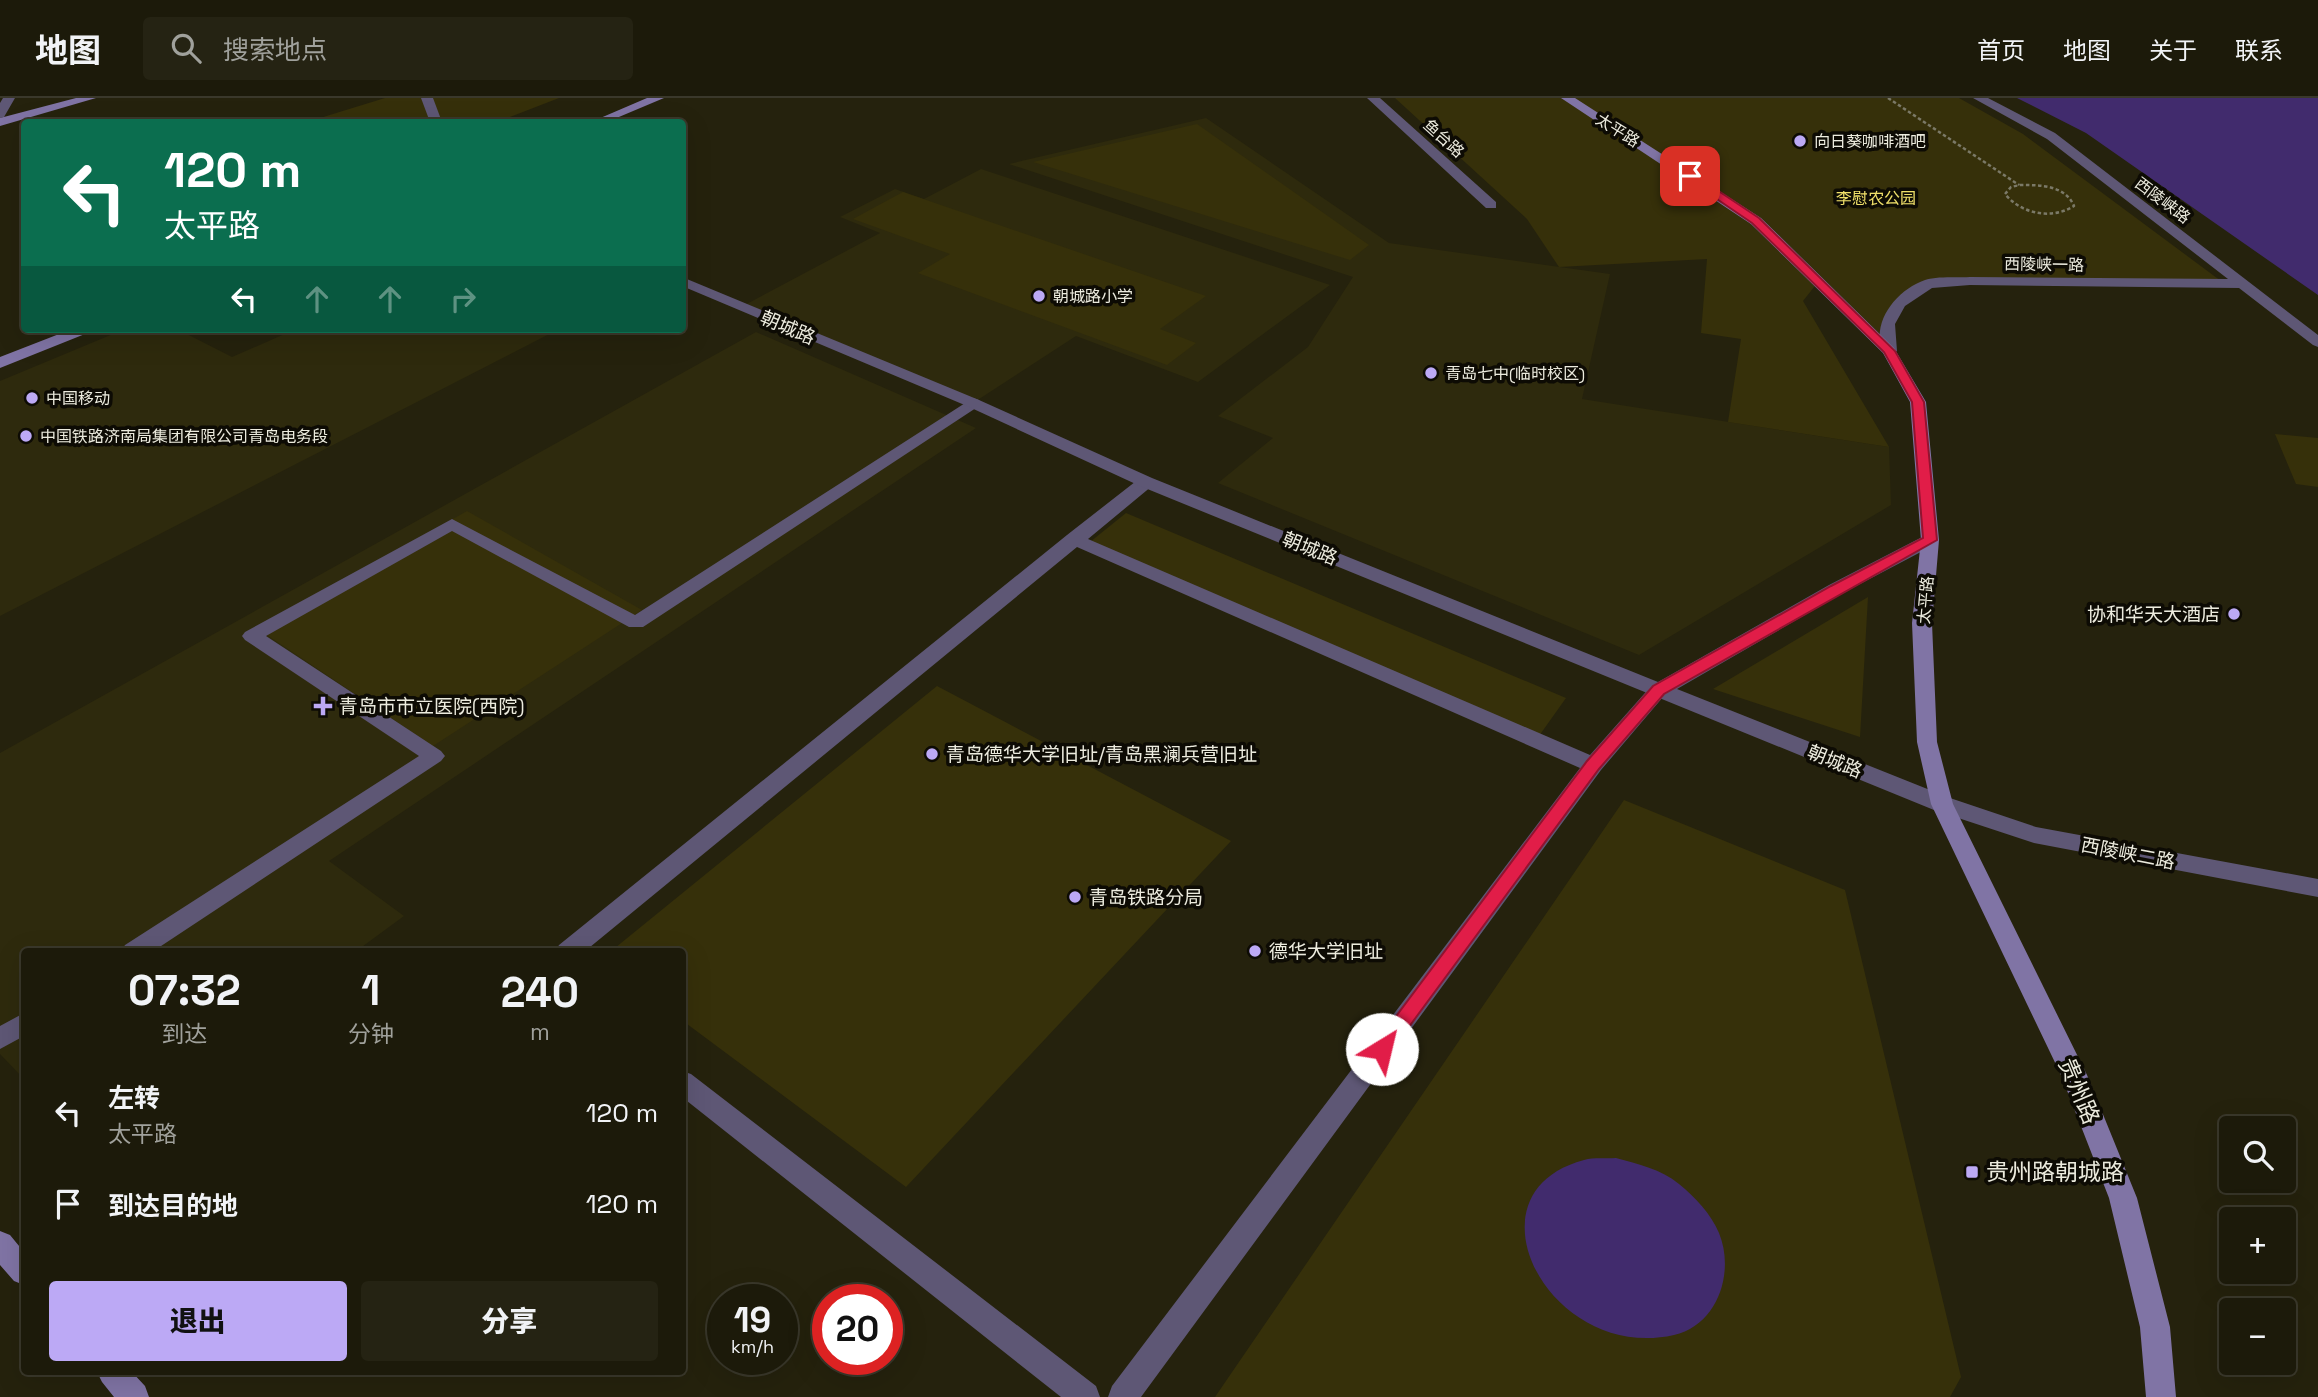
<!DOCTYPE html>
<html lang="zh">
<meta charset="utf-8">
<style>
body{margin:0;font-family:"Space Grotesk","Noto Sans SC",sans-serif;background:#252313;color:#f1f3f6;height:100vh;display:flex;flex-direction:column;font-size:26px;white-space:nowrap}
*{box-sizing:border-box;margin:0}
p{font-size:23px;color:#a0a19c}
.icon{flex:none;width:38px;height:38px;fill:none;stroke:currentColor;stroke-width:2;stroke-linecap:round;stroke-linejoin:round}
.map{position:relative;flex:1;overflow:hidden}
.sheet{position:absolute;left:21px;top:850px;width:665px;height:427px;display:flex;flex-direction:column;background:#1c1a0a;border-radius:7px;box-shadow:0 7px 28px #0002,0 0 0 2px #3a382b}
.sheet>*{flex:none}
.guide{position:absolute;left:21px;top:21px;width:665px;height:214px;border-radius:7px;box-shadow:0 7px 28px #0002,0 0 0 2px #3a382b;background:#0b6e4f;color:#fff;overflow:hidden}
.fabs{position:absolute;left:2219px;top:1018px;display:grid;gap:14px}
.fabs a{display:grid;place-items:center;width:77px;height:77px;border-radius:7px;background:#1c1a0a;box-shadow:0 7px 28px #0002,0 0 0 2px #3a382b;font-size:35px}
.speed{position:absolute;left:707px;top:1186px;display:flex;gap:14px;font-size:35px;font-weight:700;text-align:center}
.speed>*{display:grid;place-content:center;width:91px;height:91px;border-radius:50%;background:#1c1a0a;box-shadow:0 7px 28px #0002,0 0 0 2px #3a382b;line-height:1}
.speed small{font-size:18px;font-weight:400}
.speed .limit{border:10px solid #d22;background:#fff;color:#111}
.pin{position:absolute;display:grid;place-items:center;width:60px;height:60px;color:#fff;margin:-30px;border-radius:14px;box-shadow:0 4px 10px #0006}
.me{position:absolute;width:77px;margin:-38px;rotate:36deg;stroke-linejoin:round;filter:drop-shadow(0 0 5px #0008)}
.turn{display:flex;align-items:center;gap:24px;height:147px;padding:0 28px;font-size:32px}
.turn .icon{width:91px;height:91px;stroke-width:2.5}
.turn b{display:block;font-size:49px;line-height:60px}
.lanes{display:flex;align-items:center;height:66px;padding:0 28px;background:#0003;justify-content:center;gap:35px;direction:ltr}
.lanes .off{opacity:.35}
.eta{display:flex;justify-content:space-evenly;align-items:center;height:119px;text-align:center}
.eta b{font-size:42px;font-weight:800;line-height:49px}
.cta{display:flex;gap:14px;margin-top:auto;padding:14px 28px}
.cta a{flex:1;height:80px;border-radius:7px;background:#bca9f5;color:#111;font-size:28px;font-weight:800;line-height:80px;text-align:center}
.cta a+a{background:#252313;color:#f1f3f6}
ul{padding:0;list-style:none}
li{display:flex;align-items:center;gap:21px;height:91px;padding:0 28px}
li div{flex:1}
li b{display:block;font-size:26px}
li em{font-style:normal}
header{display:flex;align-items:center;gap:42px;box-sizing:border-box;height:98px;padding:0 35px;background:#1c1a0a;border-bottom:2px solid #3a382b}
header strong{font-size:33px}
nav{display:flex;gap:38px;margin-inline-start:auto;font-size:24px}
.search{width:490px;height:63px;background:#252313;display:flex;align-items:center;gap:18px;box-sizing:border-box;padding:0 24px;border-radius:7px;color:#a0a19c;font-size:26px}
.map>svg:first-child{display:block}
.built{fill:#2e2a0d}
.green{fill:#36300a}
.water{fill:#412b6d}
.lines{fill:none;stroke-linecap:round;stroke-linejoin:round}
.path{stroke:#7b7967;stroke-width:2.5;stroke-dasharray:3.5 2.5;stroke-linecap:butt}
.lane{fill:#5e5775;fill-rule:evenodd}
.street{fill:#5e5775;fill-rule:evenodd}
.secondary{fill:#8074a5;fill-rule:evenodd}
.route{fill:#e11d48;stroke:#92132f;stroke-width:2}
.poi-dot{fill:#bca9f5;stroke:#0d0b04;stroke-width:2.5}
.labels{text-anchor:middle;stroke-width:7;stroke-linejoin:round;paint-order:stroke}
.far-street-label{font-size:16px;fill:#ecebde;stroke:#0d0b04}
.far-poi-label{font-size:16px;fill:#ecebde;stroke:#0d0b04;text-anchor:start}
.far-park-label{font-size:16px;fill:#f0e06a;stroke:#0d0b04}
.street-label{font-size:19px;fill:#ecebde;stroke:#0d0b04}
.poi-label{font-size:19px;fill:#ecebde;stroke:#0d0b04;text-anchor:start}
.near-street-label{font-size:23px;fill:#ecebde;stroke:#0d0b04}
.near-poi-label{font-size:23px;fill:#ecebde;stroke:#0d0b04;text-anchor:start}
</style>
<header>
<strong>地图</strong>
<div class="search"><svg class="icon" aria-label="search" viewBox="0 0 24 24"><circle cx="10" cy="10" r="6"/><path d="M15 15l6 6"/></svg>搜索地点</div>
<nav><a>首页</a><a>地图</a><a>关于</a><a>联系</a></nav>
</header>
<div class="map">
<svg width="2318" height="1299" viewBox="0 0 2318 1299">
<rect width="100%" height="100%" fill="#25220d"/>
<!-- built -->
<path class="built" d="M1206,20L1389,145L1610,176L1582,301L1889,349L1891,407L1639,557L1218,385L1273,340L1218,318L1308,249L1353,179L1009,66Z
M981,71L1330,187L1198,284L1076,238L973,305L741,209L880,135L840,119L895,91L924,101Z
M125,231H177L232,259L296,231H559L0,518V283Z
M756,234L976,330L329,763L404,818L355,854H24V981L0,956V655Z"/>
<!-- green -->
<path class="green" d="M385,0H559L497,24H307Z
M1395,0H1959L2023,36L2225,186H1928L1899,205L1889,253L1818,184L1803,203L1889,349L1728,324L1741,241L1701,235L1707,161L1559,169L1527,121Z
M1197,26L1369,147L1350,162L1033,64Z
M903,94L1206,198L1160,231L1196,245L1167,267L918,175L950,156L853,121Z
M2275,336L2318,340V389L2296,386Z
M467,413L642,512L433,648L258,531Z
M1126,415L1566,600L1539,638L1090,444Z
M1868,499L1860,639L1713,591Z
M937,588L1231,743L906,1089L683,923L682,854H610Z
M1624,702L1845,792L1961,1279L1950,1299H1215Z"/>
<!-- water -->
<path class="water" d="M2017,0H2318V197L2086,35Z
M1616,1060C1638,1066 1661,1071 1679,1086C1695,1099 1711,1116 1719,1135C1735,1174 1718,1227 1674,1237C1550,1265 1460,1095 1584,1062C1594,1059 1606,1061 1616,1060Z"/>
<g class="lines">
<!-- path -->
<path class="path" d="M1888,0L2019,87
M2020,87C2040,87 2065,87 2074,108C2052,122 2021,116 2005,96L2011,89Z"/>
<!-- lane -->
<path class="lane" d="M973,300L979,302L981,305L979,308L643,529H629L452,433L266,538L441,653L445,658L441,663L152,854H121L125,847L419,658L245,542L242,538L245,534L452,421L635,517Z
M1146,379L1155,384L1152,388L1088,441L1590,657L1652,587H1666L1669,592L1601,672L1141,1299H1108L1112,1288L1580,670L1077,449L584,854H555L559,847L1067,437L1140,380Z
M24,915V938L0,951V928Z
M682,973L691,976L1096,1288L1100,1299H1061L682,999Z"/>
<!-- street -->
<path class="street" d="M3,0H15L4,19L0,20V5Z
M421,0H433L442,24H430Z
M1367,0H1380L1496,104V110H1486Z
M1973,0H1988L2055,35L2318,237V249L2313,247L2239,190L1970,187L1932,190L1905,208L1895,226L1897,253L1889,258L1884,256C1869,226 1896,192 1925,182C1938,178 1956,180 1970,179L2228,181L2047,41Z
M682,179L979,302L1152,380L1658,584L1829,487L1924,438H1936L1939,442L1936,446L1843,495L1677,591L1950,700L2036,729L2318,781V799L2034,745L1934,712L1140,388L967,308L682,188Z"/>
<!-- secondary -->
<path class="secondary" d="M76,0H96L0,28V20Z
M647,0H664L607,24H591Z
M1561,0H1575L1761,120L1894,250L1926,304L1939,442L1932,525L1937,644L1953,706L2087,977L2137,1100L2170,1229L2176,1299H2146L2140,1229L2109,1100L2061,977L1931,706L1917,644L1912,525L1921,442L1910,304L1883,255L1751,126Z
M72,231H93L90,234L0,270V259Z
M0,1133L10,1137L24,1154V1187L14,1183L0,1167Z
M97,1274H132L145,1288L149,1299H114L102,1284Z"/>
</g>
<!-- route -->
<path class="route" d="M1686,76H1693L1759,120L1895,253L1924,304L1937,442L1664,596L1599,671L1389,956L1382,959L1376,956L1373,951L1376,945L1587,663L1653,588L1831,488L1923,440L1912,304L1884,254L1752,125L1686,80Z"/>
<!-- markers -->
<g class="poi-dot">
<circle cx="1800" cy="43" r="7"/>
<circle cx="1039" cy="198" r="7"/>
<circle cx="1431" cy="275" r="7"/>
<circle cx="32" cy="300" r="7"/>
<circle cx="26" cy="338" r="7"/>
<circle cx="2234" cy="516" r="7"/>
<path d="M319.5 597.5h7v7h7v7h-7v7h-7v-7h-7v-7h7z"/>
<circle cx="932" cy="656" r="7"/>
<circle cx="1075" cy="799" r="7"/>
<circle cx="1255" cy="853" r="7"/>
<rect x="1965" y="1067" width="14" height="14" rx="3.5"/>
</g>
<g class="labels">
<!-- far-street labels -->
<g class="far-street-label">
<text transform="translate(1618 32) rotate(32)" y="6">太平路</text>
<text transform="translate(1444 40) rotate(42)" y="6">鱼台路</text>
<text transform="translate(2163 102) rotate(37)" y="6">西陵峡路</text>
<text transform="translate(2044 166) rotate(1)" y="6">西陵峡一路</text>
<text transform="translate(1925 502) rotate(-85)" y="6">太平路</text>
</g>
<!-- far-poi labels -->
<g class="far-poi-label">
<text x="1814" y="49">向日葵咖啡酒吧</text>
<text x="1053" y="204">朝城路小学</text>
<text x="1445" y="281">青岛七中(临时校区)</text>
<text x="46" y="306">中国移动</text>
<text x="40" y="344">中国铁路济南局集团有限公司青岛电务段</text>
</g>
<!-- far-park labels -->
<g class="far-park-label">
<text x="1876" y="106">李慰农公园</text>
</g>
<!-- street labels -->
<g class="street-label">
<text transform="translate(788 229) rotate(23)" y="7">朝城路</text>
<text transform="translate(1310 450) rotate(22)" y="7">朝城路</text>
<text transform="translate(1835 663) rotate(22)" y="7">朝城路</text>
<text transform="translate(2128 755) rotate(11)" y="7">西陵峡二路</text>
</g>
<!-- poi labels -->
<g class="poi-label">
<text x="2220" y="523" text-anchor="end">协和华天大酒店</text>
<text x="339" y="615">青岛市市立医院(西院)</text>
<text x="946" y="663">青岛德华大学旧址/青岛黑澜兵营旧址</text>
<text x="1089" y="806">青岛铁路分局</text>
<text x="1269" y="860">德华大学旧址</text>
</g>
<!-- near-street labels -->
<g class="near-street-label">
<text transform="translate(2079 993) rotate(67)" y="8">贵州路</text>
</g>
<!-- near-poi labels -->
<g class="near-poi-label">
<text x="1986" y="1082">贵州路朝城路</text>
</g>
</g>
</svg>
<div class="fabs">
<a><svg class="icon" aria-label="search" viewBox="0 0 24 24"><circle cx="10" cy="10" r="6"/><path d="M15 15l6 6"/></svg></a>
<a>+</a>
<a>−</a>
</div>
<div class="speed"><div>19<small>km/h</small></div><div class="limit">20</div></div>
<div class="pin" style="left:1690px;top:78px;background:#d93025"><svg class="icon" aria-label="arrive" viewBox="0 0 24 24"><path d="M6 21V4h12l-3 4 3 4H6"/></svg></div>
<svg class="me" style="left:1382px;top:951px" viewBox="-20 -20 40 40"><circle r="19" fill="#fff"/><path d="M0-13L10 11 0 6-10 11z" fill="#e11d48"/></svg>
<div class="guide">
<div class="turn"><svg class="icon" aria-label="left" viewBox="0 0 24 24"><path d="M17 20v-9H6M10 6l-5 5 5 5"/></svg><div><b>120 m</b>太平路</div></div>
<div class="lanes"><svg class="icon" aria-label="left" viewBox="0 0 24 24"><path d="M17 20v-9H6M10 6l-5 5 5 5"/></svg><svg class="icon off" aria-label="ahead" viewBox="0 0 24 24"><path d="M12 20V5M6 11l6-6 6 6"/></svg><svg class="icon off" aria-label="ahead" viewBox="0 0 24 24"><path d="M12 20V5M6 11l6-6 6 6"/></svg><svg class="icon off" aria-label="right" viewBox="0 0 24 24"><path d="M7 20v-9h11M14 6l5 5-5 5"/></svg></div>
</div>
<section class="sheet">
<div class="eta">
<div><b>07:32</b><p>到达</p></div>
<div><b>1</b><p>分钟</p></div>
<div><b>240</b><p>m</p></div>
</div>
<ul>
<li><svg class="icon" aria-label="left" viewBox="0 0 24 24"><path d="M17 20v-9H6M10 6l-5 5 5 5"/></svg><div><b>左转</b><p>太平路</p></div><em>120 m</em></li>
<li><svg class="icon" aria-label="arrive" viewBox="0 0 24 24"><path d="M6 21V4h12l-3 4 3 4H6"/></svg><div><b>到达目的地</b></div><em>120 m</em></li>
</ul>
<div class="cta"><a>退出</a><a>分享</a></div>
</section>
</div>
